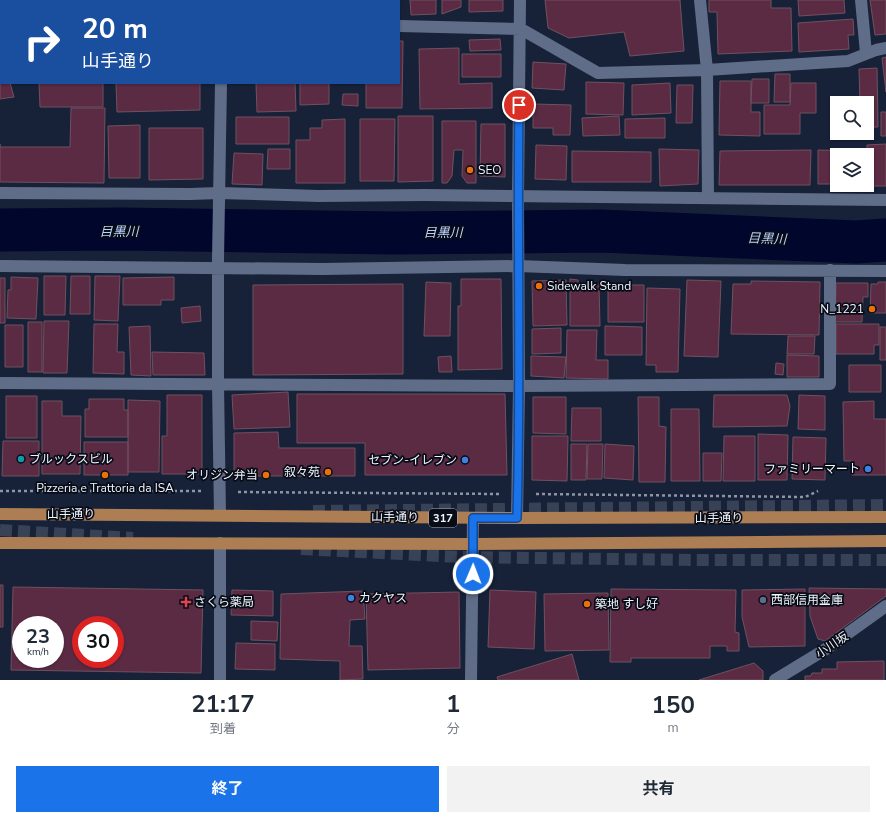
<!DOCTYPE html>
<html lang="ja">
<meta charset="utf-8">
<style>
body{margin:0;font-family:"Nunito Sans","Noto Sans JP",sans-serif;background:#f2f2f3;color:#1f2937;height:100vh;display:flex;flex-direction:column;font-size:15px;white-space:nowrap}
*{box-sizing:border-box;margin:0}
p{font-size:13px;color:#747a83}
.icon{flex:none;width:22px;height:22px;fill:none;stroke:currentColor;stroke-width:2;stroke-linecap:round;stroke-linejoin:round}
.map{position:relative;height:680px;overflow:hidden}
.panel{display:flex;flex-direction:column;background:#fff;flex:1}
.panel>*{flex:none}
.guide{position:absolute;left:0px;top:0px;width:400px;height:84px;box-shadow:0 1px 3px #0004;background:#1a4fa0;color:#fff;overflow:hidden}
.buttons{position:absolute;left:830px;top:96px;display:grid;gap:8px}
.buttons a{display:grid;place-items:center;width:44px;height:44px;border-radius:0px;background:#fff;box-shadow:0 1px 3px #0004;font-size:20px}
.speed{position:absolute;left:12px;top:616px;display:flex;gap:8px;font-size:20px;font-weight:700;text-align:center}
.speed>*{display:grid;place-content:center;width:52px;height:52px;border-radius:50%;background:#fff;box-shadow:0 1px 3px #0004;line-height:1}
.speed small{font-size:10px;font-weight:400}
.speed .limit{border:6px solid #d22;background:#fff;color:#111}
.pin{position:absolute;display:grid;place-items:center;width:34px;height:34px;color:#fff;margin:-17px;border:2px solid #fff;border-radius:50%;box-shadow:0 1px 4px #0007}
.me{position:absolute;width:44px;margin:-22px;rotate:1deg;stroke-linejoin:round;filter:drop-shadow(0 0 3px #0008)}
.turn{display:flex;align-items:center;gap:14px;height:84px;padding:0 16px;font-size:18px}
.turn .icon{width:52px;height:52px;stroke-width:2.5}
.turn b{display:block;font-size:28px;line-height:34px}
.eta{display:flex;justify-content:space-evenly;align-items:center;height:68px;text-align:center}
.eta b{font-size:24px;font-weight:700;line-height:28px}
.cta{display:flex;gap:8px;margin-top:auto;padding:8px 16px}
.cta a{flex:1;height:46px;border-radius:0px;background:#1a73e8;color:#fff;font-size:16px;font-weight:700;line-height:46px;text-align:center}
.cta a+a{background:#f2f2f3;color:#1f2937}
.map>svg:first-child{display:block}
.lines{fill:none;stroke-linecap:round;stroke-linejoin:round}
.river{stroke:#00062c;stroke-width:43}
.building{fill:#5b2b44;stroke:#6f515f;fill-rule:evenodd}
.highway-tunnel{stroke:#374256;stroke-width:12;stroke-dasharray:12 6;stroke-linecap:butt}
.path{stroke:#8d95a4;stroke-width:2.5;stroke-dasharray:3 3;stroke-linecap:butt}
.minor{stroke:#606d88;stroke-width:12}
.major{stroke:#ad7e54;stroke-width:12}
.route-casing{stroke:#114b97;stroke-width:10}
.route{stroke:#1a73e8;stroke-width:7}
.food-dot{fill:#e8710a;stroke:#070c16;stroke-width:1.5}
.culture-dot{fill:#0f9aa8;stroke:#070c16;stroke-width:1.5}
.shop-dot{fill:#3f7fe0;stroke:#070c16;stroke-width:1.5}
.service-dot{fill:#5c6f8a;stroke:#070c16;stroke-width:1.5}
.health-dot{fill:#e0444e;stroke:#070c16;stroke-width:1.5}
.labels{text-anchor:middle;stroke-width:3.5;stroke-linejoin:round;paint-order:stroke}
.shield{fill:#070c16;stroke:#a9aeb8;stroke-width:1}
.shield-label{font-size:11px;font-weight:bold;fill:#eff4fd}
.poi-label{font-size:12px;fill:#eff4fd;stroke:#070c16;text-anchor:start}
.street-label{font-size:12px;fill:#eff4fd;stroke:#070c16}
.water-label{font-size:13px;font-style:italic;fill:#bcd2fd;stroke:#070c16}
</style>
<div class="map">
<svg width="886" height="680" viewBox="0 0 886 680">
<rect width="100%" height="100%" fill="#172239"/>
<g class="lines">
<!-- river -->
<path class="river" d="M0,230L123,229L394,233L601,231L856,242L886,240"/>
</g>
<!-- building -->
<path class="building" d="M38,0H202V1H38Z
M243,0H288V1H243Z
M410,0H436V14L411,15Z
M442,0H461V7L442,14Z
M469,0H503V11L469,12Z
M545,0H680L684,51L630,56L624,32L569,38L548,28Z
M709,0H771V8H791L792,51L718,54L717,12H709Z
M798,0H844L845,13L799,16Z
M870,0H886V34L875,35Z
M853,19L854,35H848L849,49L799,52L798,23Z
M500,39L501,50L470,51L469,40Z
M399,41H403L402,108H366V83H399Z
M0,46L1,83H10L14,97L0,99Z
M459,48V84L492,83V108L420,109L419,49Z
M462,54H501V77H462Z
M886,57V92L882,58Z
M533,62L566,64L564,90L532,88Z
M877,68L878,127H867V103H860L859,69Z
M775,74H790V102H774Z
M752,79H769V103H751Z
M720,81H751V112H760V136L719,135Z
M586,82L624,83L623,115L586,114Z
M39,83H103V107H40Z
M116,83H200V110L117,112Z
M256,83H295L296,111L257,112Z
M300,83H329V104L300,105Z
M670,83L671,113L632,115V85Z
M791,83H816V113H800V134H764V105H790Z
M677,85H693L692,123H676Z
M343,94H358V106L342,105Z
M533,104L571,105L570,135H553V128H533Z
M71,108H105L104,183L0,182V144V147H70Z
M881,112H886V136H881Z
M398,116H433V181L398,182Z
M619,116L620,135L583,136L582,118Z
M236,117H289V144H236Z
M665,118V138H625V119Z
M345,119V183H296V140H310V128H322V120Z
M360,119H395L394,181H360Z
M442,121H476V183H467L462,176L463,150H454L452,176L447,183H442Z
M481,124H505V177L480,176Z
M140,125V178H109L108,126Z
M149,128H203V179L149,180Z
M886,144V186H867V145Z
M536,145L567,146L566,180L535,179Z
M268,149H290V169H267Z
M659,149L699,150L698,184L660,186Z
M811,150L810,185H719L720,151Z
M818,150L863,151V155H837V184H818Z
M572,151L651,152V182H572Z
M234,153L263,154L262,185L232,184Z
M44,276H66L65,315H44Z
M71,276H90V314H70Z
M95,276H120L118,321L94,320Z
M11,277L38,278L36,319L7,318L8,290H11Z
M174,277V300H161V305H123V278Z
M0,278H5V323H0Z
M461,279H501L502,369L458,370V306H461Z
M570,279L578,280V284H599L600,326H570Z
M566,280L567,325L533,326L532,281Z
M687,280L721,281L718,357L684,356Z
M751,281L820,282L819,335L731,334L733,284H751Z
M426,282L451,283L450,336H424Z
M878,282H886V313H870L871,284H878Z
M836,283H868V297H863L862,322H835Z
M403,284V374L253,375V285Z
M608,285H644V322H608Z
M647,288L680,289L678,372H656V365H646Z
M200,306L201,321L182,323L181,308Z
M44,321H69L67,373H43Z
M28,322H42V372H28Z
M94,324H118L117,352H124V374L93,373Z
M836,324H879V345H874V354H836Z
M5,325H23V367H5Z
M150,326L151,376L131,375L129,327Z
M605,326L642,327V355H605Z
M880,327H886V360H880Z
M561,328V353L532,354V329Z
M567,330H597L596,360H608V379L566,378Z
M788,336H815L814,354H787Z
M152,352L204,353L205,375H153Z
M787,355L819,356V377H787Z
M451,356L452,372H439L438,357Z
M531,356L566,357L564,378L531,376Z
M776,363L784,364L783,375L775,374Z
M849,365H881V392H849Z
M288,392L290,427L234,429L232,395Z
M297,394H505L507,475H365V443H297Z
M167,395H202V474H162V436H167Z
M714,395H787L790,406L787,426L713,427Z
M799,395L825,396V430L798,429Z
M6,396H37V438H6Z
M533,397H566V434L533,433Z
M638,397H659V426L666,427L665,482H639Z
M89,399H124V410H128V437H85V409H89Z
M128,400L160,401L159,472H128Z
M42,401H62V416H81L80,474H42Z
M874,401V419H886V475H852V461H844L843,402Z
M572,408H601V441H571Z
M671,409H699L700,481H671Z
M278,432L279,448H355V476H234V433Z
M758,434L788,435L787,480H758Z
M532,436H568L567,481L532,480Z
M724,436H755V481H723Z
M793,437L826,438L825,480L792,479Z
M3,441H39V476H2Z
M84,442H128V475H84Z
M571,444H587L586,480H571Z
M588,444H603L602,479H587Z
M605,444L634,446L633,480L604,478Z
M703,453H722L721,481H703Z
M0,585H3V627H0Z
M13,587L203,590L201,673L11,670ZM21,625H55V659H21ZM81,625H115V659H81Z
M809,588L886,589V596L825,641L818,639L810,616Z
M611,589L736,590L735,632L739,633V651H727V646H710V658H631V662H610Z
M805,589V646L749,647L742,617V590Z
M232,590L273,591V616L231,615Z
M490,590L536,592L534,649L488,647Z
M363,591L365,619L350,620L349,646H362L363,679L340,680V661L280,659L281,594Z
M459,592L460,668L368,670L366,594Z
M608,593L609,650L545,651L544,594Z
M251,621L278,622L277,641L251,640Z
M236,643L275,644V670L235,669Z
M572,654L579,680H498L497,677Z
M884,661V680H805V676H811L812,673H822V669H837V662Z
M754,663L763,671V680H699Z"/>
<g class="lines">
<!-- highway-tunnel -->
<path class="highway-tunnel" d="M313,511L886,505
M0,530L133,538
M301,549L460,557L692,560H886"/>
<!-- path -->
<path class="path" d="M0,491H201
M238,492L499,494
M536,494L805,497L818,491"/>
<!-- minor -->
<path class="minor" d="M222,0V1
M700,0L707,70L708,198
M861,0L866,53
M399,26L521,29L598,73L707,70L848,61L876,50L886,48
M0,193L190,194L219,193L319,196L425,195L886,200
M0,266L323,269L518,266L625,270L886,271
M0,383L519,386L830,384V270
M220,515L218,384V259L221,83
M517,518L519,386L518,197L520,0
M220,680V543
M471,680L473,518
M775,680L826,649L886,606"/>
<!-- major -->
<path class="major" d="M0,514L517,518L886,517
M0,543L473,544L886,541"/>
</g>
<g class="lines">
<!-- route casing -->
<g class="route-casing">
<path id="route" d="M473,574V518H517C521,381 517,243 519,105"/>
</g>
<!-- route -->
<use href="#route" class="route"/>
</g>
<!-- markers -->
<g class="food-dot">
<circle cx="470" cy="170" r="4"/>
<circle cx="539" cy="286" r="4"/>
<circle cx="872" cy="309" r="4"/>
<circle cx="328" cy="472" r="4"/>
<circle cx="105" cy="475" r="4"/>
<circle cx="266" cy="475" r="4"/>
<circle cx="587" cy="604" r="4"/>
</g>
<circle class="culture-dot" cx="21" cy="459" r="4"/>
<g class="shop-dot">
<circle cx="465" cy="460" r="4"/>
<circle cx="868" cy="469" r="4"/>
<circle cx="351" cy="598" r="4"/>
</g>
<circle class="service-dot" cx="763" cy="600" r="4"/>
<path class="health-dot" d="M184 596h4v4h4v4h-4v4h-4v-4h-4v-4h4z"/>
<g class="labels">
<!-- shield labels -->
<rect class="shield" x="429" y="509" width="28" height="18" rx="3"/>
<g class="shield-label">
<text x="443" y="522">317</text>
</g>
<!-- poi labels -->
<g class="poi-label">
<text x="478" y="174">SEO</text>
<text x="547" y="290">Sidewalk Stand</text>
<text x="864" y="313" text-anchor="end">N_1221</text>
<text x="29" y="463">ブルックスビル</text>
<text x="457" y="464" text-anchor="end">セブン-イレブン</text>
<text x="860" y="473" text-anchor="end">ファミリーマート</text>
<text x="320" y="476" text-anchor="end">叙々苑</text>
<text x="258" y="479" text-anchor="end">オリジン弁当</text>
<text x="105" y="492" text-anchor="middle">Pizzeria e Trattoria da ISA</text>
<text x="359" y="602">カクヤス</text>
<text x="771" y="604">西部信用金庫</text>
<text x="194" y="606">さくら薬局</text>
<text x="595" y="608">築地 すし好</text>
</g>
<!-- street labels -->
<g class="street-label">
<text x="71" y="518">山手通り</text>
<text transform="translate(395 517) rotate(1)" y="4">山手通り</text>
<text x="719" y="522">山手通り</text>
<text transform="translate(832 645) rotate(-34)" y="4">小川坂</text>
</g>
<!-- water labels -->
<g class="water-label">
<text x="119" y="236">目黒川</text>
<text x="443" y="237">目黒川</text>
<text transform="translate(767 238) rotate(2)" y="5">目黒川</text>
</g>
</g>
</svg>
<div class="buttons">
<a><svg class="icon" aria-label="search" viewBox="0 0 24 24"><circle cx="10" cy="10" r="6"/><path d="M15 15l6 6"/></svg></a>
<a><svg class="icon" aria-label="layers" viewBox="0 0 24 24"><path d="M12 4l9 5-9 5-9-5zM3 14l9 5 9-5"/></svg></a>
</div>
<div class="speed"><div>23<small>km/h</small></div><div class="limit">30</div></div>
<div class="pin" style="left:519px;top:105px;background:#d93025"><svg class="icon" aria-label="arrive" viewBox="0 0 24 24"><path d="M6 21V4h12l-3 4 3 4H6"/></svg></div>
<svg class="me" style="left:473px;top:574px" viewBox="-20 -20 40 40"><circle r="17" fill="#1a73e8" stroke="#fff" stroke-width="3"/><path d="M0-11L8 9 0 5-8 9z" fill="#fff"/></svg>
<div class="guide">
<div class="turn"><svg class="icon" aria-label="right" viewBox="0 0 24 24"><path d="M7 20v-9h11M14 6l5 5-5 5"/></svg><div><b>20 m</b>山手通り</div></div>
</div>
</div>
<section class="panel">
<div class="eta">
<div><b>21:17</b><p>到着</p></div>
<div><b>1</b><p>分</p></div>
<div><b>150</b><p>m</p></div>
</div>
<div class="cta"><a>終了</a><a>共有</a></div>
</section>
